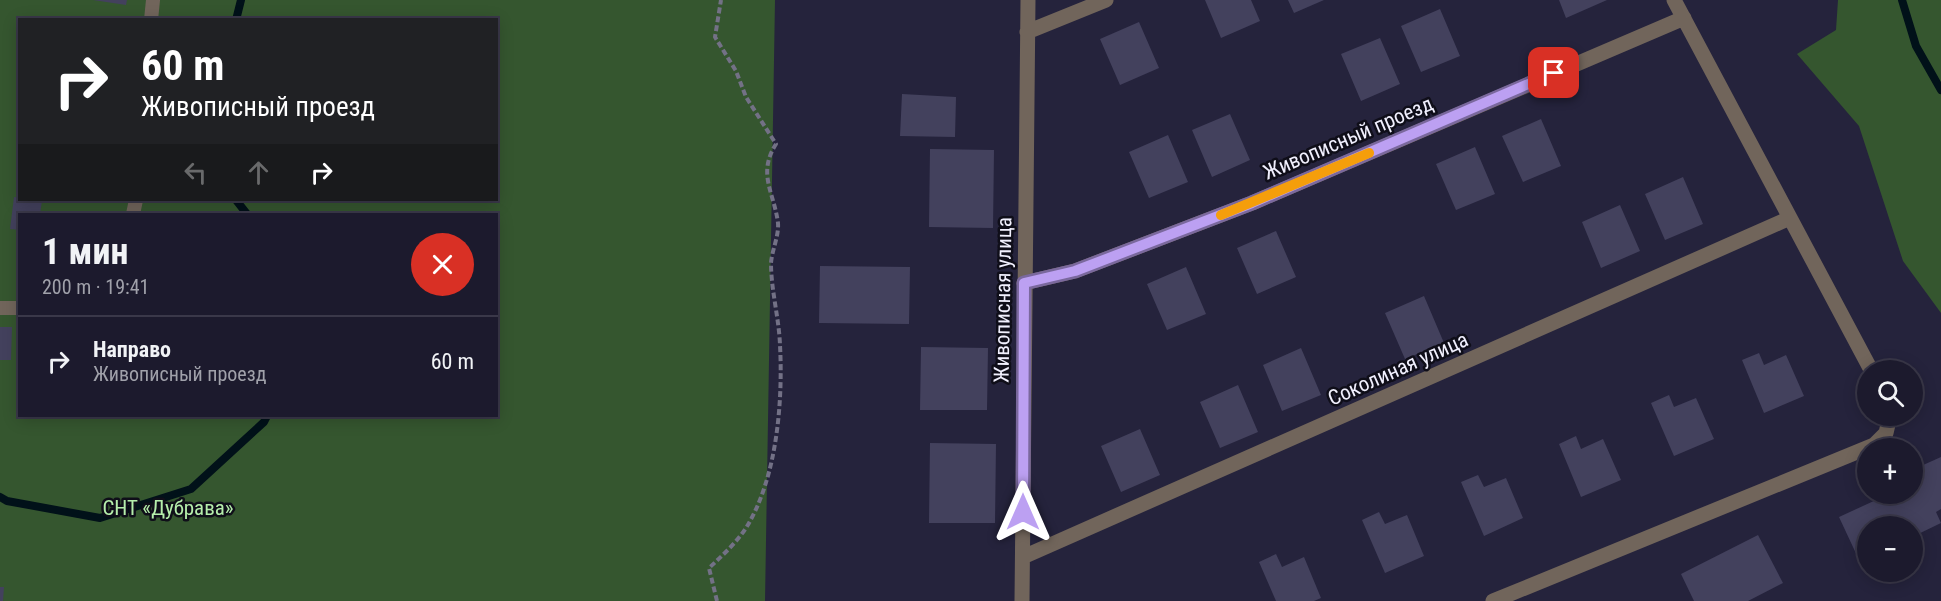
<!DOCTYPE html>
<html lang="ru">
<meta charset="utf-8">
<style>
body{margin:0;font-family:"Roboto Condensed",sans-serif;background:#252335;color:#f1f3f6;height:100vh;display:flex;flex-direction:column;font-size:22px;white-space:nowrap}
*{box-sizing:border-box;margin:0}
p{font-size:20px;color:#a0a1aa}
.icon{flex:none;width:33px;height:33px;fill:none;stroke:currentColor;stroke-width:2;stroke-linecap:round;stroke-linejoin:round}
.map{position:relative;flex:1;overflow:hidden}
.drawer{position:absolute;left:18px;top:213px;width:480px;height:204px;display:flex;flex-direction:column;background:#1c1a2d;border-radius:0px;box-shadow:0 3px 15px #0003,0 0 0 2px #3a3849}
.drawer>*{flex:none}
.hud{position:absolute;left:18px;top:18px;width:480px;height:183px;border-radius:0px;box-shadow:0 3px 15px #0003,0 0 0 2px #3a3849;background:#202124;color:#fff;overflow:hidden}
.controls{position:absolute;left:1857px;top:360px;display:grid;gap:12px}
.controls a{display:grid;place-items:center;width:66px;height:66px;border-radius:50%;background:#1c1a2d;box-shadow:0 3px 15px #0003,0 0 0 2px #3a3849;font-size:30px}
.pin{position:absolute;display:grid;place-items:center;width:51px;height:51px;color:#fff;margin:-26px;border-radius:12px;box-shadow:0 3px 9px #0006}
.me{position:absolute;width:66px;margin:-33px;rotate:0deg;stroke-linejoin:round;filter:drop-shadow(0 0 4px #0008)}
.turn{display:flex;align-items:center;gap:21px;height:126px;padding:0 24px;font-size:27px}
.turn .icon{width:78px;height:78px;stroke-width:2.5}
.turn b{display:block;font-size:42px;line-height:51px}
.lanes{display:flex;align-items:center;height:57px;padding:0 24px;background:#0003;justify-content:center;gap:30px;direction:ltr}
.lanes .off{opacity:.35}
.round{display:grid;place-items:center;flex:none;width:63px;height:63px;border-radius:32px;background:#252335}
.overview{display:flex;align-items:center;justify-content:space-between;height:102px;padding:0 24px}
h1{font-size:36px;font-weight:700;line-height:45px}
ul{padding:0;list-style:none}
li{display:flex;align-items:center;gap:18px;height:90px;padding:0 24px;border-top:2px solid #3a3849}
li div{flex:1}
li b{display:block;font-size:22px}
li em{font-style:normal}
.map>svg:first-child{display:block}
.green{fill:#35562f;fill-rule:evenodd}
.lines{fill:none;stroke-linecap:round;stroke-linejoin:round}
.stream{stroke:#011119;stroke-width:8}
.building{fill:#43415d}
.path{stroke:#737186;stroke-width:4;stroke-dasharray:6 3;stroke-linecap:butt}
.service{stroke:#71655b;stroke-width:14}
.minor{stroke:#71655b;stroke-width:15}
.route-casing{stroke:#7a689d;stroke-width:15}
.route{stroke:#bca0f2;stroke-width:10}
.slow{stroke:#f59e0b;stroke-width:10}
.labels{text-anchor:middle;stroke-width:5;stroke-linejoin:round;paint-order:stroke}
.street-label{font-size:21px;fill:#f1f0fe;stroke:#0f0e19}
.park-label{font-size:21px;fill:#b5eeab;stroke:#0f0e19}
</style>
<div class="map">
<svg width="1941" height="601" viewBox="0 0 1941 601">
<rect width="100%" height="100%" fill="#25233c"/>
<!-- green -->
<path class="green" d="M0,0H775L765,601H0ZM20,20H496V200H20ZM20,214H496V416H20Z
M1838,0H1941V313L1903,261L1859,126L1797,54L1836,30Z"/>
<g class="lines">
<!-- stream -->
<path class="stream" d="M1902,0L1916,46L1941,90
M236,20L241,0
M236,200L247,214
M0,497L7,501L100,518L191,489L264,422L267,416"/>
</g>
<!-- building -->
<path class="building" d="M93,0H127L126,5Z
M1205,0H1251L1260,21L1221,38Z
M1288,0H1324L1294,13Z
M1559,0H1607L1566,18Z
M1440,9L1460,56L1421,72L1401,26Z
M1139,22L1159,68L1120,85L1100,39Z
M1380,38L1400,84L1361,101L1341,54Z
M902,94L956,97L955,137L900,136Z
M1230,114L1250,160L1212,177L1192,130Z
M1541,119L1561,166L1523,182L1502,136Z
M1168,135L1188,182L1149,198L1129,152Z
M1475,147L1495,194L1456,210L1436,164Z
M930,149L994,150L993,228L929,227Z
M1683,177L1703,224L1665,240L1645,194Z
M14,197L42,201L40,214H20V230L10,229Z
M1620,205L1640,251L1601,268L1582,222Z
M1276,231L1296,277L1257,294L1237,248Z
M820,266L910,267L909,324L819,323Z
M1186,267L1206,314L1167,330L1147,284Z
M1424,296L1444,343L1405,359L1385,313Z
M0,327H12L11,360H0Z
M921,347L988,348L987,410H920Z
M1301,348L1321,395L1282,411L1263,365Z
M1759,353L1764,365L1786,355L1804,396L1764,413L1742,360Z
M1238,385L1258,432L1220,448L1200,402Z
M1669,395L1674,407L1696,398L1714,439L1674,456L1651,403Z
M1140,429L1160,475L1121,492L1101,446Z
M1576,436L1581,449L1603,439L1621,480L1581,497L1559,444Z
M930,443L996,444L995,523H929Z
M1941,457V509L1936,512L1941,523L1912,537V526H1868V558L1860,562L1839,517L1889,494H1912V470Z
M1478,475L1484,487L1506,478L1523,518L1484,536L1461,482Z
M1379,512L1385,524L1407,515L1424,556L1385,573L1362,520Z
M1758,535L1783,583L1748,601H1694L1681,574Z
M1276,554L1282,567L1304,557L1321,598L1314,601H1276L1259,562Z
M0,587H4L3,601H0Z"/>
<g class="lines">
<!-- path -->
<path class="path" d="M717,601L709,568C722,556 736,543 746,528C777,478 783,402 780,345C779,318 771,290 771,263C772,250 779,236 778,223C774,192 757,174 776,144L746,97L736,71L715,37L721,0"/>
<!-- service -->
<path class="service" d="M151,20L153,0
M133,214L136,200
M0,308H20"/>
<!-- minor -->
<path class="minor" d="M1674,0L1871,370
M1027,32L1106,0
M1024,283L1075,271L1252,203L1684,18
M1023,557L1790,218
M1022,601L1028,0
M1493,601L1874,445L1886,433L1890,416"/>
</g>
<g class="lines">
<!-- route casing -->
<g class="route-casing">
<path id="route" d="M1023,512L1024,283L1075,271L1252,203L1554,73"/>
</g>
<!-- route -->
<use href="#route" class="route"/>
<!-- slow -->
<path class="slow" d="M1221,215L1369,153"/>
</g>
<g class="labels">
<!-- street labels -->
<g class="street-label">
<text transform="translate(1348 138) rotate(-23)" y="7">Живописный проезд</text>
<text transform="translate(1003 300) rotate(-89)" y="7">Живописная улица</text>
<text transform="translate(1398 369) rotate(-24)" y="7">Соколиная улица</text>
</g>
<!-- park labels -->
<g class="park-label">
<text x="168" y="515">СНТ «Дубрава»</text>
</g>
</g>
</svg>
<div class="controls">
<a><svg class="icon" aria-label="search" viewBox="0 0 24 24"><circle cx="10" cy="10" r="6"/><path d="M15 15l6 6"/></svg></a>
<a>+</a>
<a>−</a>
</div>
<div class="pin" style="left:1554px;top:73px;background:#d93025"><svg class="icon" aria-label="arrive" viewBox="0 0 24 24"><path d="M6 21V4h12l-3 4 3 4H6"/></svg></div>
<svg class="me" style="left:1023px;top:512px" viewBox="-20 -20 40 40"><path d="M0-17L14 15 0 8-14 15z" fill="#bca0f2" stroke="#fff" stroke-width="4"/></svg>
<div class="hud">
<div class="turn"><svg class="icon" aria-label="right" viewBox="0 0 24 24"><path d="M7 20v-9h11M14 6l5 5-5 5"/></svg><div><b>60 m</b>Живописный проезд</div></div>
<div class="lanes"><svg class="icon off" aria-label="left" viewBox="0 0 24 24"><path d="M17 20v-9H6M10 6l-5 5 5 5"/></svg><svg class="icon off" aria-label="ahead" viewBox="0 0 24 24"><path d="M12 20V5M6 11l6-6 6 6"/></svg><svg class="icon" aria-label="right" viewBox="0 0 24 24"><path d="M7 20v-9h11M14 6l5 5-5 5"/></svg></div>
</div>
<section class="drawer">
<div class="overview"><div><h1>1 мин</h1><p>200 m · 19:41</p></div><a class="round" style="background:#d93025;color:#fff"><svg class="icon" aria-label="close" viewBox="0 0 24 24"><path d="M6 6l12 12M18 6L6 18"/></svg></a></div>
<ul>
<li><svg class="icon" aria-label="right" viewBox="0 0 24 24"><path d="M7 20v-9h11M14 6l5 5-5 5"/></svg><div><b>Направо</b><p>Живописный проезд</p></div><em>60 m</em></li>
</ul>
</section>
</div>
